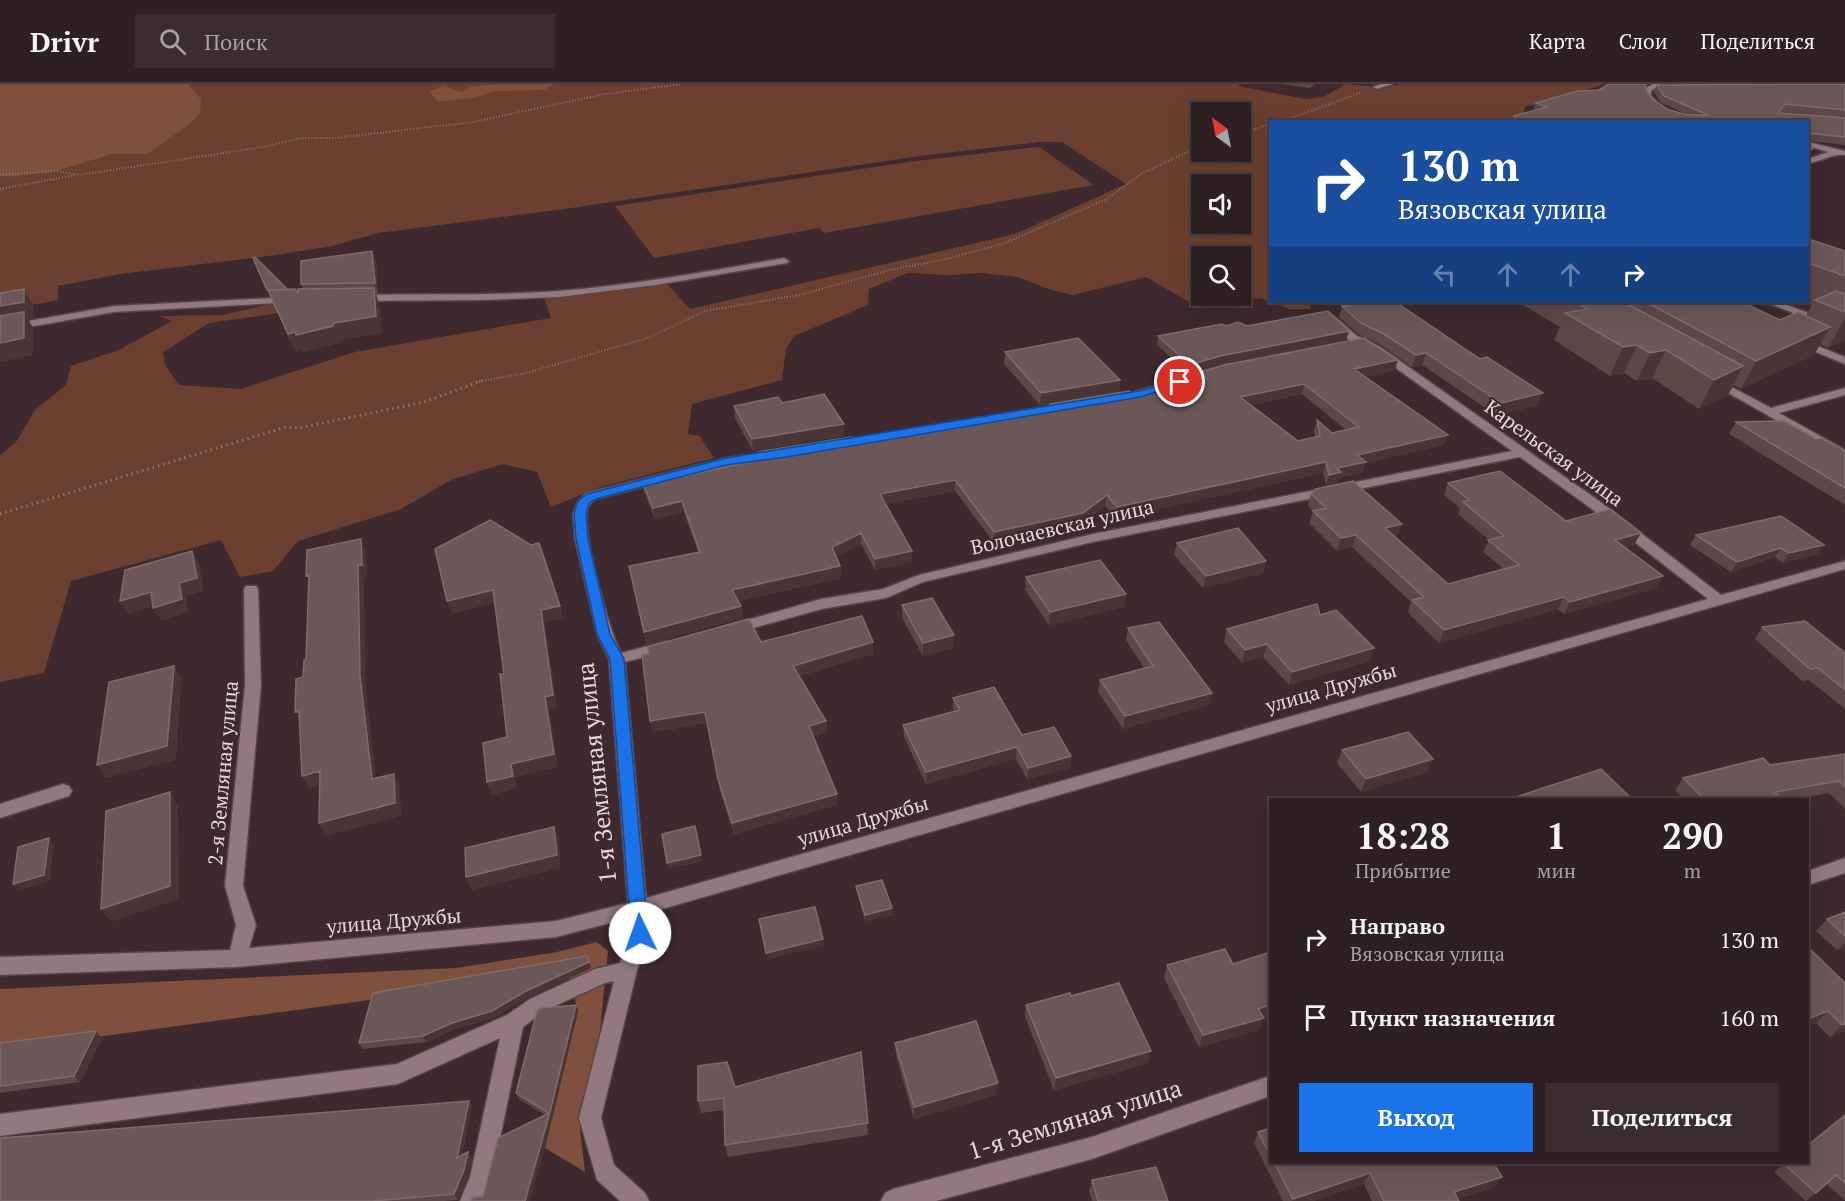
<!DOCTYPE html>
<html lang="ru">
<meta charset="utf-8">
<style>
body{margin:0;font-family:"PT Serif",serif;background:#3a2c2f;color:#f1f3f6;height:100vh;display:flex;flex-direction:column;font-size:22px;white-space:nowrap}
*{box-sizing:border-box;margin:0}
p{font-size:20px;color:#a7a2a5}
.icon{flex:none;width:33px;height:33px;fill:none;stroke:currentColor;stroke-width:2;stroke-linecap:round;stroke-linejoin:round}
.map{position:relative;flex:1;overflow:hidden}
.panel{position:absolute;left:1269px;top:714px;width:540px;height:366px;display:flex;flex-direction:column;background:#2e1f22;border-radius:0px;box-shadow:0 6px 24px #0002,0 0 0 2px #493d40}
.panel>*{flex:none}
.top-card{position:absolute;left:1269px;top:36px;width:540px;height:183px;border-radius:0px;box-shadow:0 6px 24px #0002,0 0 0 2px #493d40;background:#1a4fa0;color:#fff;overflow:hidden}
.needle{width:39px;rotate:328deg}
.tools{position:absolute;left:1191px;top:18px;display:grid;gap:12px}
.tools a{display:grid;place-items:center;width:60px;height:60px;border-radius:0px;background:#2e1f22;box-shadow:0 6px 24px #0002,0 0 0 2px #493d40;font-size:30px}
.pin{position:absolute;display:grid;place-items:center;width:51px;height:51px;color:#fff;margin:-26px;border:3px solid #fff;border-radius:50%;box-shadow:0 2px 6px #0007}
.me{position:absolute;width:66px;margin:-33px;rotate:357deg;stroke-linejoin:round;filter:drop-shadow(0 0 4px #0008)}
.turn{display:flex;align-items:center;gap:21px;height:126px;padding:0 30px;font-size:27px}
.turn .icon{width:78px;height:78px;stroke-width:2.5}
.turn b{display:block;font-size:42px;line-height:51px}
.lanes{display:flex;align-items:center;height:57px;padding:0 30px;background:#0003;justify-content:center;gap:30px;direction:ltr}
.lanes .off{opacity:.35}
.eta{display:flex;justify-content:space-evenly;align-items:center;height:102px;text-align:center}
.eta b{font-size:36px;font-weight:700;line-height:42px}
.primary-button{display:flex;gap:12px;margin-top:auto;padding:12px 30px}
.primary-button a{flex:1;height:69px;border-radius:0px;background:#1a73e8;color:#fff;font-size:24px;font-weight:700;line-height:69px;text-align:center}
.primary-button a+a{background:#3a2c2f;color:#f1f3f6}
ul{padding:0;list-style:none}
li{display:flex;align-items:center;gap:18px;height:78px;padding:0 30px}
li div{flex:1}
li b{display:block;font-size:22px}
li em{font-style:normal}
header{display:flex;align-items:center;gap:36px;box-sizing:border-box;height:84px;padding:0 30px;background:#2e1f22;border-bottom:2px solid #493d40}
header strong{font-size:28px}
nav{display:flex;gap:33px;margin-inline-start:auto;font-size:21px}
.search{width:420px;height:54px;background:#3a2c2f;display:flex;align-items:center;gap:15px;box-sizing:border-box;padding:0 21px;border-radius:0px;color:#a7a2a5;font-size:22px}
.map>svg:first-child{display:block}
.green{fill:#6b4030;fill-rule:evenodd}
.forest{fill:#80503e}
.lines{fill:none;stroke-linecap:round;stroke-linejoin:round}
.minor-casing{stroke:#554549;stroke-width:3}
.path-far1{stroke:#88777b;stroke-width:2;stroke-dasharray:1 2;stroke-linecap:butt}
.path{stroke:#88777b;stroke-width:3;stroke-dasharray:1.5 4;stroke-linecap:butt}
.minor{fill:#91797f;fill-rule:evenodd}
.wall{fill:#5c4847;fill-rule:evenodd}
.shaded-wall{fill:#4a3536}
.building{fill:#6b5757;stroke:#7e6c6c;stroke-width:1.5;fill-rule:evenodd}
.route{fill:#1a73e8;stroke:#114b97;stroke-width:1.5}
.labels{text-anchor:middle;stroke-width:4.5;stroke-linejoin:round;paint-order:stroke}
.street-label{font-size:20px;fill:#e5d8db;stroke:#3d292e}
.near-street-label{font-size:24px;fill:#e5d8db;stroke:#3d292e}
</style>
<header>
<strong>Drivr</strong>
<div class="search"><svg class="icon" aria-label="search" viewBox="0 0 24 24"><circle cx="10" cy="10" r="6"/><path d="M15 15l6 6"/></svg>Поиск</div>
<nav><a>Карта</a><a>Слои</a><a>Поделиться</a></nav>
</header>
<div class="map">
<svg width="1845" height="1117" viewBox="0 0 1845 1117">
<rect width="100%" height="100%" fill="#3d292e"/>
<!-- green -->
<path class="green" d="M188,0H1240L1238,2L1305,15L1323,13L1346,0L1377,3L1404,0H1605L1572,10L1555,18L1526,22L1521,33L1530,37L1270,38V218H1308L1311,219L1310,225H1289L1260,214L1210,223L1191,219L1146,193L1073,211L1048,205L1018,193L982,189L948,191L908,189L869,205L868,221L794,252L786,265L782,296L692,320L688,350L700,352L714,374L600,403L551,423L537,388L503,380L453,395L401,425L298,457L273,487L240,493L221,456L71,497L44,589L0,598V371L16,358L35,326L66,301L71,282L119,266L172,237L159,232L222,231L280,218L361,217L209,239L163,268L165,281L179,301L240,305L355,268L551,234L544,214L667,200L690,225L1015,150L1126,100L1062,58H1039L919,72L565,125L378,149L332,162L276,171L120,190L58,202V216L0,227V91L10,93L57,87L113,70H147L201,15ZM1202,28H1240V68H1202ZM1202,100H1240V140H1202ZM1202,172H1240V212H1202Z
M1039,63L1094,101L824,149L819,144L654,174L615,122L915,77Z"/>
<!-- forest -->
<path class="forest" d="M0,0H188L201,15L200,29L186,43L147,70H113L57,87L10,93L0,91Z
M498,0H554L544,6L496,7L472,14L438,18L429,8L443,2L462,8L470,3Z
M597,858L608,867L599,957L580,1045L585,1088L545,1064L578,927L566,882L377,915L0,966V905L456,884L557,868Z"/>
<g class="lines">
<!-- minor casing -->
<g class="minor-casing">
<path id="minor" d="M1381,0H1393L1377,5L1373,3Z
M1653,0H1661L1651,7V12L1660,21L1656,23L1643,12L1645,5Z
M1808,58L1845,67V71C1832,69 1821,78 1808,79V75L1828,68L1808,62Z
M784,174L789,177L787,179L656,201L559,213L484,216L358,217L353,214L358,211C425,209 492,212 558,207C634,201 709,187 784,174Z
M292,213L297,216L296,218L114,228L0,248V242L114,222Z
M1765,218H1778L1845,242V249Z
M1335,233L1357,252L1380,263L1602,419L1721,511L1845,477V485L648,829L650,849L637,886L601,1034L614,1081L645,1109L649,1117H620L597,1096L579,1034L614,897L605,899L544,927L523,943L492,1093L484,1117H460L470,1093L500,954L398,1000L0,1052V1030L397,980L507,931L530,915L595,885L620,879L630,849L629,834L556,853L237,883L0,891V873L230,866L236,841L225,802L245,601L244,505L246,502H256L258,505L261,601L243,802L256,841L249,864L556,837L628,819L609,575L597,550L575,455L573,430L578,417L586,409L726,374L777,367L783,371L777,375L726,382L596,415C590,418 587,423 587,430C584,456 609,545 621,569L667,557L675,562L672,566L625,578L646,814L1708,515L1592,425L1520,373L1093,458L923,498L886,514L822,525L731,550L724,545L726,542L821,515L883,505L919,491L1093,450L1512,367L1372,267L1349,256L1330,236Z
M1798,254L1845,273V280L1794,259V255Z
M1218,283L1222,284V288L1135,314L1129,311L1131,309Z
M1713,293L1771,324L1845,304V311L1779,329L1845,366V375L1709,298L1707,296Z
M1070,319L1074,320V324L863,361L857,357L863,353Z
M63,700L69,702L72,707L69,712L0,734V720Z
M1845,774V789L1808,801V787Z
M1270,992V1012L1092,1075L936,1117H881L885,1109L893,1105L1092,1053Z"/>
</g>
<!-- path-far1 -->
<path class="path-far1" d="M1280,38L1360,9
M1240,50L1270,40
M0,91L57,87L79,91L263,63L301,54H335L473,38L600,11L681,0
M0,105L76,91
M476,298L526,289L648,254L705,227L799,211L890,186L951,174L1005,159L1107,115L1141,90L1202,61"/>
<!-- path -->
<path class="path" d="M0,430L286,343L299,344L424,318L484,296"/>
<!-- minor -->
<use href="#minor" class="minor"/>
</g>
<!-- wall -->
<path class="wall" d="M1281,0H1315L1310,4Z
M1609,0H1649L1646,2L1647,8L1654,16L1669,26L1689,31L1661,19L1654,8L1657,1L1845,0V61L1808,57V38H1512L1514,32L1533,27L1536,19L1599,6ZM1781,28L1843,34L1781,29Z
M1808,155L1845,167V256L1828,264L1820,260L1814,271L1741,305L1734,301L1728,311L1699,325L1652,294L1637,297L1624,289L1610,292L1554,256L1560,243L1518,218H1742L1780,236L1806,232L1812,220L1804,218H1808Z
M372,167L376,178L378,210H376L379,220L382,249L340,256L339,259L303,268L302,265L295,267L253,174L288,206L298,209L303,205L301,200Z
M1342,222L1538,321L1496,331L1422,281L1412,283L1381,261L1358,250L1339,233Z
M1226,242H1247L1349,247L1346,256L1219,281L1189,290L1157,261L1158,252Z
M1005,268L1120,296L1119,308L1040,321L1004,280Z
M1395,286L1364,293L1444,361L1365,379L1362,389L1340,394L1338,399L1326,401L1323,389L1116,434L1105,422L1081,440L994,459L955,407L886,420L912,478L875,486L861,460L836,473L840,482L841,494L738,517L741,522L743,534L646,560L629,482L698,468L684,428L655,435L644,408L642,397L685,392L748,378V376L759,374L758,368L854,357L884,356L1049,328L1050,320L1132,310L1198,297L1200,288ZM1302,310L1346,346L1332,349L1317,336L1314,347L1315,353L1298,357L1251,321Z
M734,322L844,340V352L753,367L735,334Z
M1736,338L1816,355L1845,367V421L1729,350Z
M1448,399L1566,437L1634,461L1625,464L1656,504L1564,530L1558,525L1439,559L1408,529L1411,518L1352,463L1337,467L1309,439L1313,427L1308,422L1311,410L1397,452L1395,453L1448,500L1504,485L1483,468L1489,456L1458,430L1460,424L1444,411Z
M1696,451L1824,461L1817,470L1783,479L1775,473L1731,488L1690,461Z
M1177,459L1266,477L1263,489L1203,504L1174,471Z
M1026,493L1126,510L1124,523L1049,541L1025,506Z
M902,521L953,564L923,572L902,534Z
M1320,531L1370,577L1289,601L1263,573L1242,579L1224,558L1227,545Z
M1762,543L1845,569V625L1809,596L1802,597L1755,555Z
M1128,544L1209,621L1123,645L1098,608L1100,596L1144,584L1126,556Z
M761,558H873V570L799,592L826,637L827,648L813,652L837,721L734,750L720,707L707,639L653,648L650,637Z
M953,614L1022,651L1071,672L1070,684L1027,695L1016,675L926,700L904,653L903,641L954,628L953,626Z
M1342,666L1433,675L1427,688L1361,708L1337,679Z
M1845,670V725L1829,709L1790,716H1684L1675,706L1683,694Z
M856,802L893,831L865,837L857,809Z
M1845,828V864L1837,866L1816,847L1827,835Z
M1808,863L1845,947L1830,953L1816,939L1808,943Z
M1270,868V932L1263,934L1259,946L1199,963L1164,894L1167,881L1233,880Z
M587,872L591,884L529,913L495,933L455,945L427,958L363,965L359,959Z
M1071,912L1151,967L1148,979L1054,1006L1025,933L1026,921Z
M576,921L578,927L552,1034L530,1117H471L483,1112L545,1031L519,1015L516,1009Z
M96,947L102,954L80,998L0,1009V959Z
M895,959L996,1011L914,1035L896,971Z
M861,968L868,1051L728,1073L725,1061V1026L701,1029L698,1017L735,1003Z
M472,1023L462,1071L468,1068L472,1074L468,1092L458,1116L444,1117H0Z
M1845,1031V1116L1826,1100L1806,1117L1774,1088Z
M1270,1044V1078H1493L1494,1103L1458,1115L1459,1117H1372L1364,1100L1313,1117H1283L1254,1059L1258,1048Z
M1092,1096L1168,1117H1092L1089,1107Z"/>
<!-- shaded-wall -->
<path class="shaded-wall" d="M372,167L376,178L378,210L375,199Z
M374,204L379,220L382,249L340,256L339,259L303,268L302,265L295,267L288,250L334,239Z
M24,205L33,221V234L28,235L33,244V271L0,278V222Z
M1845,234V256L1828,264Z
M1830,243L1814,271L1741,305L1756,277Z
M1349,247L1346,256L1219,281L1189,290L1190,281L1220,272Z
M1637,261L1624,289L1610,292L1623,263Z
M1666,266L1652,294L1637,297L1650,269Z
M1426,269L1422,281L1412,283L1416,271Z
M1398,276L1395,286L1351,296L1354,285Z
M1743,282L1728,311L1699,325L1714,296Z
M1120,296L1119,308L1040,321L1041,309Z
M1304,300L1302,310L1238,324L1240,313Z
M1543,309L1538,321L1496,331L1501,319Z
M844,340V352L753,367L752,355Z
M1448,351L1444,361L1365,379L1362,389L1340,394L1338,399L1326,401L1329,391L1357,371Z
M1326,378L1323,389L1116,434L1117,423Z
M955,396V407L881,421L880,410Z
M1107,411L1105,422L1081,440L994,459V448Z
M682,417L684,428L655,435L653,424Z
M1402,440L1397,452L1381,456L1385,444Z
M861,449V460L832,475V463Z
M1641,449L1634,461L1609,468L1615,456Z
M1356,451L1352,463L1337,467L1341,454Z
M361,455L366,468L367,493L364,494L366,605L378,709L372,695L360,592L358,481Z
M1824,461L1817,470L1783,479L1789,469Z
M1781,464L1775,473L1731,488L1737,478Z
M192,467L199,479L204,507L186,512L189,528L161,537L153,524L179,499Z
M912,467V478L875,486V475Z
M1266,477L1263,489L1203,504L1206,492Z
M840,482L841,494L734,518L732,506Z
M1663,492L1656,504L1564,530L1570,518Z
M493,506L497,518L452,530L447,517Z
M151,508L158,521L128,530L120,517Z
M1126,510L1124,523L1049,541L1050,528Z
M1564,513L1558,525L1439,559L1444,546Z
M560,522L563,534L545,538L557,624L549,625L558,683L515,693L517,704L491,711L487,698L511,680L545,613L541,526Z
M741,522L743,534L646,560L644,548Z
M954,551L953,564L923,572V559Z
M873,558V570L795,593L793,582Z
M1267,560L1263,573L1242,579L1245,566Z
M1374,564L1370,577L1289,601L1292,588Z
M174,582L182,595L176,676L106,694L97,681Z
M1212,609L1209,621L1123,645L1125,632Z
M705,628L707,639L653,648L650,637Z
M826,637L827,648L810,653L809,642Z
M1017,663L1016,675L926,700V688Z
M1071,672L1070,684L1027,695L1028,684Z
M1433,675L1427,688L1361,708L1366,695Z
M320,687L327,700L309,705L302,692Z
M394,690L400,703L401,732L326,752L319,739Z
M170,708L178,721L179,815L111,838L101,825Z
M837,710V721L734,750L732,739Z
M554,743L559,756L561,784L471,806L466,793Z
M49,754L54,761L50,797L18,807L13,800Z
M701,771L703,777L669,785L667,779Z
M892,824L893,831L865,837V831Z
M823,855L824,862L767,875L766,869Z
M1845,858V864L1837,866Z
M589,878L591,884L529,913L495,933L455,945L427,958L423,952Z
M576,921L578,927L552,1034L530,1117H525Z
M1270,921V932L1263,934L1259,946L1199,963L1203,951L1258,925Z
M1828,927L1816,939L1808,943V935Z
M1845,940V947L1830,953L1842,941Z
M96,947L102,954L80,998L74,992Z
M1151,967L1148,979L1054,1006L1056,994Z
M998,999L996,1011L914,1035V1023Z
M469,1017L472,1023L460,1080L457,1074Z
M468,1068L472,1074L468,1092L458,1116L454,1110Z
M1370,1089L1364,1100L1313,1117H1292L1293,1115Z
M1502,1093L1494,1103L1453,1117L1454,1108Z"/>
<!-- building -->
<path class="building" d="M1609,0H1645L1647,8L1654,16L1669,26L1688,31H1708L1664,12L1657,1L1845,0V26L1785,20L1779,27L1781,29L1845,34V53L1808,49V38H1519L1514,32L1547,23L1536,19L1577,7L1599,6Z
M1808,58L1813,64L1810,67H1808Z
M1808,155L1845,167V192L1808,179Z
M372,167L375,199L301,200V177Z
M255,173L288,206H267L253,174Z
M374,204L376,232L334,239L333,242L296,251V248L288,250L268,206L295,205L298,209V205Z
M24,205V218L0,222V209Z
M1836,207L1845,210V228L1815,216Z
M1366,218H1385L1389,221L1397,219L1480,275L1487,273L1543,309L1501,319L1426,269L1416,271L1384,250L1361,239L1342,222Z
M1575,218H1624L1743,282L1714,296L1666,266L1650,269L1637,261L1623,263L1565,229L1588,225Z
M1646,218H1742L1780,236L1798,228L1830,243L1756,277Z
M1328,227L1349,247L1220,272L1190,281L1158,252L1222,240L1226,242L1238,238L1247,242Z
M24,228V254L0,259V232Z
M1078,254L1120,296L1041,309L1005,268Z
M1364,254L1398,276L1354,285L1448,351L1357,371L1366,378L1337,384L1341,388L1329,391L1326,378L1117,423L1107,411L1083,429L994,448L955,396L880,410L912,467L875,475L861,449L832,463L840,482L732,506L741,522L644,548L629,482L700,468L682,417L653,424L642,397L683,387L685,392L749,378L748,376L761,373L758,368L851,353L854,357L883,352L884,356L1056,326L1050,320L1129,307L1132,310L1208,295L1200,288L1224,281ZM1304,300L1359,343L1332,349L1317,336L1320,352L1298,357L1240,313Z
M824,310L844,340L752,355L734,322L778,313L782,319Z
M1784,337L1816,355L1822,354L1845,367V404L1736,338Z
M1500,387L1566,437L1610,425L1641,449L1615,456L1663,492L1570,518L1564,513L1444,546L1412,516L1424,513L1356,451L1341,454L1313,427L1326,424L1311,410L1316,405L1353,397L1402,440L1385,444L1448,500L1519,481L1488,456L1504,452L1463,418L1469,416L1448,399Z
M1781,432L1824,461L1789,469L1781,464L1737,478L1696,451Z
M490,436L531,461L539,459L560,522L541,526L553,611L545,613L554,670L511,680L513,692L487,698L483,659L507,653L500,590H504L493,506L447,517L435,465Z
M1238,444L1266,477L1206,492L1177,459Z
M361,455L362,481H358L360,592L372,695L394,690L395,719L319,739L320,687L302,692L299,628H295L296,595L303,593L304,576L306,575L309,491L306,492L307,466Z
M192,467L197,494L179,499L182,515L153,524L151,508L120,517L125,486Z
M1100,476L1126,510L1050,528L1026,493Z
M932,514L954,551L923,559L902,521Z
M1317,520L1320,531L1336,526L1374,564L1292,588L1267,560L1245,566L1227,545Z
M862,532L873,558L793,582L826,637L809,642L837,710L732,739L718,695L705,628L650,637L642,571L649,570L647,563L749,535L761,558Z
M1805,537L1845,569V606L1818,584L1810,585L1762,543Z
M1159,538L1212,609L1125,632L1100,596L1153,582L1128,544Z
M174,582L167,662L97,681L109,598Z
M994,603L1022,651L1054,643L1071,672L1028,684L1017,663L926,688L903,641L960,626L953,614Z
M1408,648L1433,675L1366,695L1342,666Z
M1845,670V703L1839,697L1775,708L1783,716H1705L1683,694L1763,674L1770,681Z
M1601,685L1633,716H1507Z
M170,708V802L101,825L106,727Z
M695,742L701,771L667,779L662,750Z
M554,743L557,771L466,793L465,764Z
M49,754L44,791L13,800L18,763Z
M882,796L892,824L865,831L856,802Z
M815,823L823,855L766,869L759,835Z
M1845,828V852L1827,835Z
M1808,863L1845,899V940L1842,941L1828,927L1808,935Z
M1225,865L1233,880L1270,868V921L1258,925L1264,934L1203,951L1167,881Z
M587,872L589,878L526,907L492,927L452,939L423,952L359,959L373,909Z
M1119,899L1151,967L1056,994L1026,921L1070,909L1071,912Z
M576,921L550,1028L525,1117H471L472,1114L483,1112L498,1054L549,1029L516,1009L537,927L541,924Z
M976,937L998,999L914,1023L895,959Z
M96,947L74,992L0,1002V959Z
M861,968L868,1039L725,1061L724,1014L698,1017V982L727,978L735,1003Z
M469,1017L457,1074L468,1068L464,1086L454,1110L373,1117H0V1054Z
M1845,1031V1099L1836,1091L1816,1109L1784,1080L1786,1078H1808V1061Z
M1270,1044V1071L1258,1048Z
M1274,1078H1493L1502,1093L1454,1108L1459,1117H1384L1370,1089L1293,1115Z
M1156,1083L1168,1117H1098L1092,1096Z"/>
<!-- route -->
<path class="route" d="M1180,295L1185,298L1184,300L1140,313L786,373L726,381L596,415L589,419L586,430L588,455L610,550L624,575L648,849L646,854L640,857L633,854L631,849L610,575L597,550L576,455L574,430L578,417L587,410L726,374L1139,307Z"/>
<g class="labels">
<!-- street labels -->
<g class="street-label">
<text transform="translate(1554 369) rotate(36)" y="7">Карельская улица</text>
<text transform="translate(1062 443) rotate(-13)" y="7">Волочаевская улица</text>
<text transform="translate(1331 604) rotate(-16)" y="7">улица Дружбы</text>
<text transform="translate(223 689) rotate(-85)" y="7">2-я Земляная улица</text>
<text transform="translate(863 737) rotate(-16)" y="7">улица Дружбы</text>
<text transform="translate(394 837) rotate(-5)" y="7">улица Дружбы</text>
</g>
<!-- near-street labels -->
<g class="near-street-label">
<text transform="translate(597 689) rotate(-96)" y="8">1-я Земляная улица</text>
<text transform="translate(1075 1036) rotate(-17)" y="8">1-я Земляная улица</text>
</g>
</g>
</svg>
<div class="tools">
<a><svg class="needle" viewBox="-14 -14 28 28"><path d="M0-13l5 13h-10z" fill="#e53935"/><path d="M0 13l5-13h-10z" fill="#a7a2a5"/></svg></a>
<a><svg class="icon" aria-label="sound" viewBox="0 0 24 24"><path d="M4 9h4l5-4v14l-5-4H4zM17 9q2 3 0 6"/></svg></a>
<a><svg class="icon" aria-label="search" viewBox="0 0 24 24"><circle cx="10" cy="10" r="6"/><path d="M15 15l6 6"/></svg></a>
</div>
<div class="pin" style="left:1180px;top:298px;background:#d93025"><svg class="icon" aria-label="arrive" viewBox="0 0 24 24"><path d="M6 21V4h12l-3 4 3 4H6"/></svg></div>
<svg class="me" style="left:640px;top:849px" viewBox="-20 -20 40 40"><circle r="19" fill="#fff"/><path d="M0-13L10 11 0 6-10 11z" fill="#1a73e8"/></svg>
<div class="top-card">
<div class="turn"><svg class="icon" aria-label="right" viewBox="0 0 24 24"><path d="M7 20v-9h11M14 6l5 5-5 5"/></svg><div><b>130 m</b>Вязовская улица</div></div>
<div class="lanes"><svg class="icon off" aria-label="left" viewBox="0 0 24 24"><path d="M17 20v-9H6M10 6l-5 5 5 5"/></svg><svg class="icon off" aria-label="ahead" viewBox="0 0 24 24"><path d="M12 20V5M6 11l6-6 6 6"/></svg><svg class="icon off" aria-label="ahead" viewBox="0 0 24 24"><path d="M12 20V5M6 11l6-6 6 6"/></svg><svg class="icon" aria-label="right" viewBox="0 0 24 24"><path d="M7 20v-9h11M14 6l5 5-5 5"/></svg></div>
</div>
<section class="panel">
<div class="eta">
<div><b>18:28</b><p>Прибытие</p></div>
<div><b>1</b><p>мин</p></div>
<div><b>290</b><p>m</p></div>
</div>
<ul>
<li><svg class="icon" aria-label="right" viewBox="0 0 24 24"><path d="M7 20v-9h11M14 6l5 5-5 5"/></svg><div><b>Направо</b><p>Вязовская улица</p></div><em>130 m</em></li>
<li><svg class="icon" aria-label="arrive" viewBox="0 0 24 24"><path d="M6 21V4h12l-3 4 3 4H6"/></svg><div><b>Пункт назначения</b></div><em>160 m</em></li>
</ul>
<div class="primary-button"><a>Выход</a><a>Поделиться</a></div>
</section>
</div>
